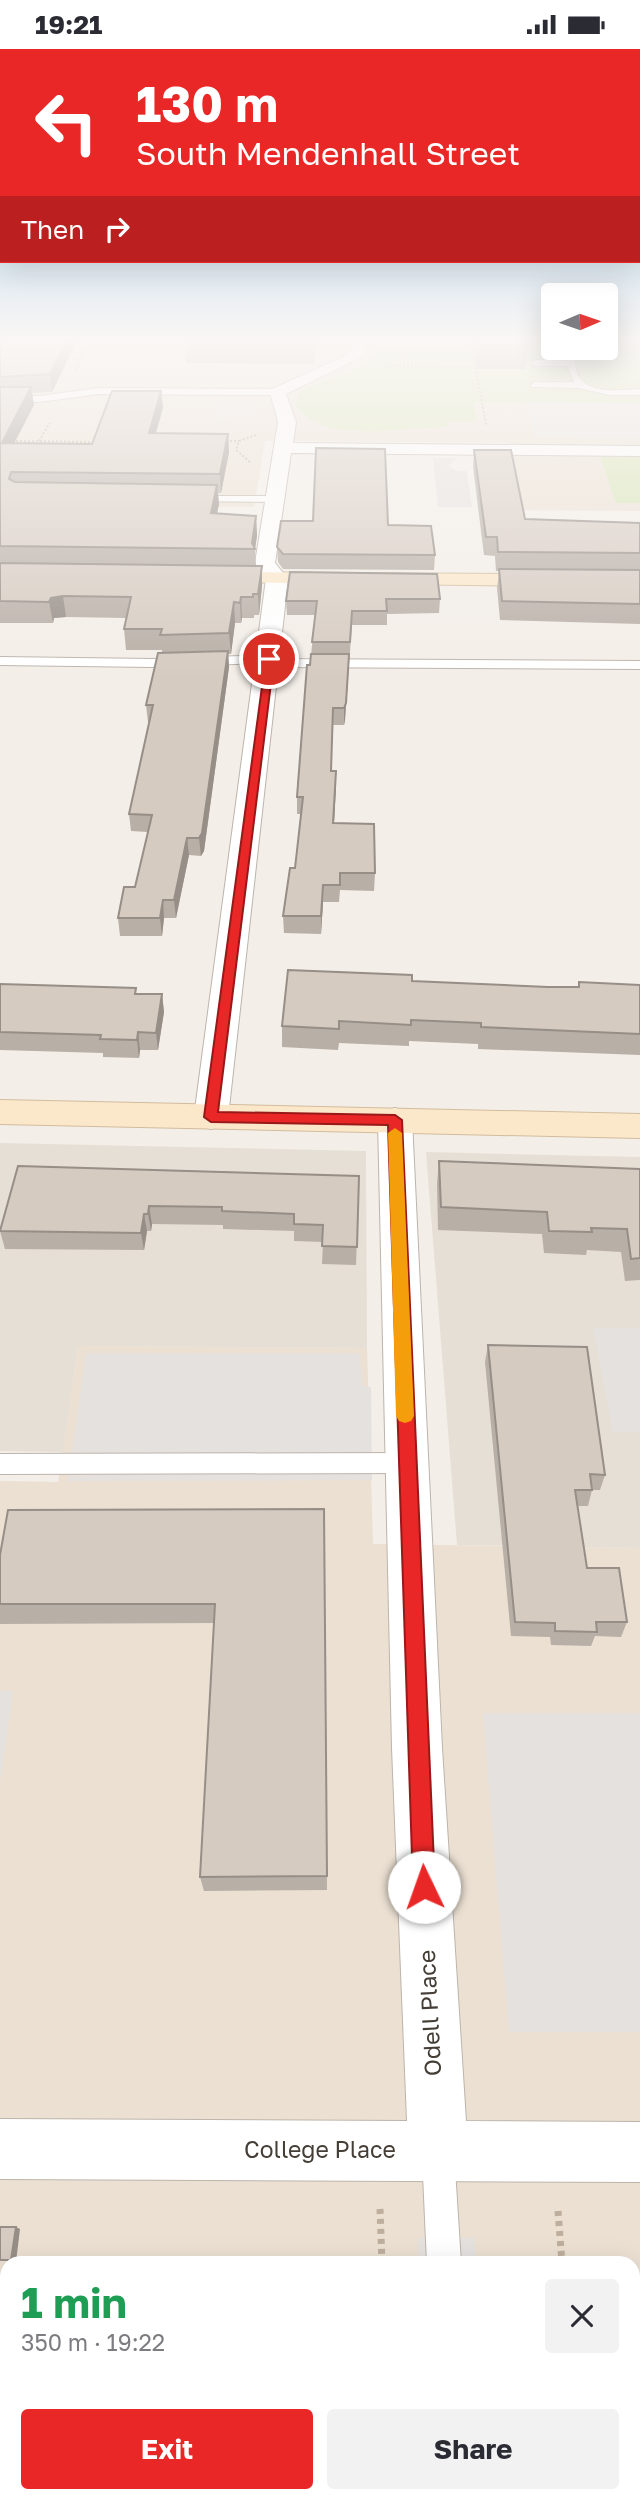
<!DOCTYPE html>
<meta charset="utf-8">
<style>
body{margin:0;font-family:"Golos Text",sans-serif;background:#f2f2f3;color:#2b2b33;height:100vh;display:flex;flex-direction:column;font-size:26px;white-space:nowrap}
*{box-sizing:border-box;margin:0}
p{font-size:23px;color:#7c7c81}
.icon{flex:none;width:38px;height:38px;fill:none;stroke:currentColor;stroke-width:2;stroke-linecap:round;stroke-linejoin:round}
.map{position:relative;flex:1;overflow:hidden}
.panel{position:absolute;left:0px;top:2207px;width:640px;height:247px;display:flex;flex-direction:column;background:#fff;border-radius:21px 21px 0 0;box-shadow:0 7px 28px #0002}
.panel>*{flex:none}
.guide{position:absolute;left:0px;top:0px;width:640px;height:214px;box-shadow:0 7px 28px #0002;background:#ea2727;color:#fff;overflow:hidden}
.needle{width:46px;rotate:88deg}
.buttons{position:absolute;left:541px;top:234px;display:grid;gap:14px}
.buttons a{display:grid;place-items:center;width:77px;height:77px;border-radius:7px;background:#fff;box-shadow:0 7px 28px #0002;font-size:35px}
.pin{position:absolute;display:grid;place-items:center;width:60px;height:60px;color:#fff;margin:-30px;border:4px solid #fff;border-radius:50%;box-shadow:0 2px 7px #0007}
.me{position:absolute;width:77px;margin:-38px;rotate:357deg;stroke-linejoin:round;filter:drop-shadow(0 0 5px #0008)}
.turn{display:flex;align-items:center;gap:24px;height:147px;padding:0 21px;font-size:32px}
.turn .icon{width:91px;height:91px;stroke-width:2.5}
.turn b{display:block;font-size:49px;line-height:60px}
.then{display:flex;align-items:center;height:66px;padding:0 21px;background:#0003;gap:14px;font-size:26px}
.round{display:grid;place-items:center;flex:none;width:74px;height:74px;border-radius:7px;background:#f2f2f3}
.headline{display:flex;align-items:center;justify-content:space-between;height:119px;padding:0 21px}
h1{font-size:42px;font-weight:700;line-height:52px;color:#1e9e55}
.cta{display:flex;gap:14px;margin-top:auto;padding:14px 21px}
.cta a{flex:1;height:80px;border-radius:7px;background:#ea2727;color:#fff;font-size:28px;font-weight:700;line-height:80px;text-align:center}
.cta a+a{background:#f2f2f3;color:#2b2b33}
.status{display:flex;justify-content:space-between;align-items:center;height:49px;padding:0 35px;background:#fff;direction:ltr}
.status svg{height:19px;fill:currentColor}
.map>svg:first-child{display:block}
.residential{fill:#e6dfd6}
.education{fill:#ebe0d2;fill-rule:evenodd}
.green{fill:#d5e4b3}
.parking{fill:#e4e1df}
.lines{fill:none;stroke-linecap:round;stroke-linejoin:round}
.lane-casing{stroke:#bdb4ab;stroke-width:2}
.street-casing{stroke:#bdb4ab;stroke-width:2}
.secondary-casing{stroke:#d2bc9d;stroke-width:2}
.path-far1{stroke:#beae9d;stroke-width:2;stroke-dasharray:2 2;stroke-linecap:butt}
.path{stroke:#beae9d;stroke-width:7;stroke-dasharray:5 5;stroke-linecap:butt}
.lane{fill:#fff;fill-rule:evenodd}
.street{fill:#fff;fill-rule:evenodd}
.secondary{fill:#fbe8ca;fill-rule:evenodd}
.wall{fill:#b8afa6}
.shaded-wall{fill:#968e87}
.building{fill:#d6cbc1;stroke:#968e87;stroke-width:2}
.route{fill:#ea2727;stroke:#981919;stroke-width:2}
.slow{fill:#f59e0b}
.labels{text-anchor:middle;stroke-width:7;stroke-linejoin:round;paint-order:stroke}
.near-street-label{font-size:23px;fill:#453e37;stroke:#fff}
</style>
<div class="status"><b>19:21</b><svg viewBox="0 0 49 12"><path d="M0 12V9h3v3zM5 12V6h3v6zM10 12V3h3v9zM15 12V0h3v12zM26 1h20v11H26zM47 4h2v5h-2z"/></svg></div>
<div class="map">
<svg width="640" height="2452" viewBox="0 0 640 2452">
<rect width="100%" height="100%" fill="#f3eee8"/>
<!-- residential -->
<path class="residential" d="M0,1094L366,1102L367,1299L78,1297L63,1403L0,1402Z
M426,1103L640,1108V1499L457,1496Z"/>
<!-- education -->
<path class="education" d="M0,287H553V299H606V287H640V462L523,461L510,394L265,392L254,458L0,455Z
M78,1297L367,1299L373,1495L640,1499V2452H0V1432L58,1433ZM7,2214H634V2446H7Z"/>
<!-- green -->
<path class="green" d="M376,287H553V299H606V287H640V354L473,353L477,373H448V378C406,377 325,397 296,357L299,342L362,316L375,304Z
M600,408H640V454H616Z
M0,2260H7V2446H268V2452H0Z"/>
<!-- parking -->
<path class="parking" d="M230,349L255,352L256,368L242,366L218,371L217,353Z
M529,353L640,354V389L534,388Z
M433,409H458L448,417L457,422H467L472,458H438Z
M593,1279H640V1383H613Z
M86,1304H360L362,1337L371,1338L372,1431L68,1432Z
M0,1642H13L0,1733Z
M483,1664H640V1983H509Z
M418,2189H474L476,2214H419Z
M558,2446V2452H430L429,2447Z"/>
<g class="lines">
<!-- lane casing -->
<g class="lane-casing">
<path id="lane" d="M606,287H611L606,290Z
M571,299H580C575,306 574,312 576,320C583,347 619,341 640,340V346H610L579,339L532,338L531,336L535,333H574L567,317H535L531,314L535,311H567Z
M99,339L278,340L282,343L278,346L99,345L39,353H0V347H39Z
M185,447H275L280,450L275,453L189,452L184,449Z
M269,606L275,610L640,612V620L269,618L263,614L152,618L0,616V608L152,610Z
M407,1404L415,1407L419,1414L415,1421L407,1424L0,1425V1405Z
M438,2088L450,2092L454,2104L461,2214H427L422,2104L426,2092Z
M438,2446H476V2452H438Z"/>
</g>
<!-- street casing -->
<g class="street-casing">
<path id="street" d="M353,287H368L362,308L286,345L296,373L293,394L640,397V407L291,404L275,514L288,530L228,1068L223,1076L211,1080L199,1076L194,1068L266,530L255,514L278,373L270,343L272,340L343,308L350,303Z
M395,1059L407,1063L412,1071L442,1699L466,2072L640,2073V2133L0,2130V2070L407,2072L392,1699L378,1071L383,1063Z"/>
</g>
<!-- secondary casing -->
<g class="secondary-casing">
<path id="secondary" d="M212,523L640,526V538L205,533L201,529L205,525Z
M0,1051L640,1065V1089L0,1075Z"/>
</g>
<!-- path-far1 -->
<path class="path-far1" d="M406,287L408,317
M470,287L486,376
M74,290H188
M64,310H81
M387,317L475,318
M76,322L89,288
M12,392L98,393
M39,392L50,374
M226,392H239
M250,413L236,401L239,392L256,386"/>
<!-- path -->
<path class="path" d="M380,2160L382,2214
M558,2162L562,2214
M386,2446V2452
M581,2446L582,2452"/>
<!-- lane -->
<use href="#lane" class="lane"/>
<!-- street -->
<use href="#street" class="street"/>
<!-- secondary -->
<use href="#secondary" class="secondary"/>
</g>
<!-- wall -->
<path class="wall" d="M0,287H79L52,343L32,344L34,356L14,394L92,395L161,342L163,359L156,384L228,385L229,403L221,444H218L219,455L217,464L256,467L257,487L255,499L256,517L262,537L259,566H254V569H242L241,574H235L231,605H228L229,618L204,802L201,807L189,806L176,869H164L162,887H120L118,869L135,838L148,783L131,782L129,765L150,673H148L146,656L162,604V601H126L124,580L126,569L66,568L54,569L53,574H0Z
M316,287L314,315L186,314L185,291Z
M470,287H524L528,296L525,320H477Z
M474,401L525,470L640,474V575L500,571L497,539L499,522H496L495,507L484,506L473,418Z
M388,476L435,506L434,521L283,520L278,513L277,498Z
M440,550L439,564L387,565V576H352L345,671L344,676H333L331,722H336L334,774L375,824L374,842L340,841L339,853H323L321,885L284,884L283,867L295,819L301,765H297V748L315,566H287L286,552Z
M412,932L548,938H578L579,933L640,936V1006L478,1000V995L409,992V997L339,994L338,1001L282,998V977Z
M0,935L137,945H162L164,963L158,1001H140L139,1009L103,1008V1004L0,1001Z
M439,1112L640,1120V1231L625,1232L621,1203L587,1201L586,1206L544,1204L542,1185L438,1181L437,1135Z
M18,1117L359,1127L356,1216L322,1215L323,1193L294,1192V1182L223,1180V1176L152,1175L151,1182H147L144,1201L5,1200L0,1182Z
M488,1296L605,1426L600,1441H592L588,1457H578L587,1519L627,1573L621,1588L595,1587L591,1597L551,1596L550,1588L511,1587L485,1313Z
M324,1460L327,1841L204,1842L200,1828L214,1574L0,1575V1506Z"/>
<!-- shaded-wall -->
<path class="shaded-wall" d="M69,287H79L52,343L50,325Z
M314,287H316L314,315Z
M31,338L34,356L5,412L2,394Z
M161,342L163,359L150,402L149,384Z
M228,385L229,403L221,444L220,425Z
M217,436L219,455L213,483L211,464Z
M256,467L257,487L255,500L252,494Z
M262,517V537L259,566L258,545Z
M63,547L66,568L54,569L53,574L49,553L51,549Z
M241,548L242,569L241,574L240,554Z
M234,553L235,574L231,605L229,584Z
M228,602L229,618L204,802L201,807L199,789Z
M349,605L345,671L344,676V659Z
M336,722V739L333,791V774Z
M187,789L189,806L176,869L174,851Z
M323,836V853L321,885V867Z
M163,851L164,869L162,887L160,869Z
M162,945L164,963L158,1001L156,984Z
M138,983L140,1001L139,1009L137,991Z
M149,1157L152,1175L151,1182L148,1165Z
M144,1165L147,1182L144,1201L141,1184Z
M16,2178L20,2180L16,2213L11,2211Z"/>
<!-- building -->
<path class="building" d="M0,287H69L50,325L0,328Z
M187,287H314V292L185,291Z
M477,287H524L528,296H479Z
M0,338H31L2,394L92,395L112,342H161L149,384L228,385L220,425L11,423L9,430L15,433L217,436L211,464L256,467L252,494L255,500L0,497Z
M316,399L385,400L388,476L431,477L435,506L283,505L277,498L281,472H313Z
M474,401H511L525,470L640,474V504L498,503L497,488H486Z
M0,514L262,517L258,545H253V548H241L240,554L234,553L229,584L160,586L162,580H124L131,548L63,547L51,549L49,553L0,552Z
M499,520L640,521V555L502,552Z
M290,523L437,525L440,550H386L387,562H352L350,593H312L317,552H286Z
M228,602L202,784L199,789H187L174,851H163L160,869H118L124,838H135L152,766L129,765L153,656H146L158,604Z
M311,605H349L346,654L344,659H333L331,722H336L333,774L374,775L375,824H340V836H323L321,867H283L290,819H295L303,748H297L307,616H310Z
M288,921L412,926V932L548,938H579V933L640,936V985L481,978V974L411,971V976L339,972V980L282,977Z
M0,935L136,939L135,945H162L156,984L138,983L137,991L100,990L101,986L0,983Z
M439,1112L640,1120V1209L631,1210L627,1180L591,1179L592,1183L549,1182L547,1163L441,1158Z
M18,1117L359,1127L357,1198L322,1197L323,1176L294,1175V1165L222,1162V1158L149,1157L148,1165H144L141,1184L0,1182Z
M488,1296L587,1298L605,1426L590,1425L592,1441H575L587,1519H619L627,1573H596L597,1583L555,1582V1574L515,1573Z
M324,1460L327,1827L200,1828L215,1555H0V1506L8,1461Z
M0,2178H16L11,2211H0Z"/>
<!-- sky -->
<linearGradient id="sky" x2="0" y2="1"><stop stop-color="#8ec3e9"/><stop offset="0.46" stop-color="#faf7f5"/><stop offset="1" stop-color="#faf7f5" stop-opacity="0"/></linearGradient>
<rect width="640" height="630" fill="url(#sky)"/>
<!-- route -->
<path class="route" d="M266,608L274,610L218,1063L395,1066L402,1071L435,1838L432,1846L424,1849L416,1846L413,1838L388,1076L211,1073L204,1068Z"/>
<!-- slow -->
<path class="slow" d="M395,1079L402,1084L414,1367L411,1372L405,1374L399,1372L396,1367L388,1084Z"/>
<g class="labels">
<!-- near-street labels -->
<g class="near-street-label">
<text transform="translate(430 1964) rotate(-93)" y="8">Odell Place</text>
<text x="320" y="2109">College Place</text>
</g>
</g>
</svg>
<div class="buttons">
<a><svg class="needle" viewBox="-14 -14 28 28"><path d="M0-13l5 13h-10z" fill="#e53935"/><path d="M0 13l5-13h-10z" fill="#7c7c81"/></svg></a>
</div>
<div class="pin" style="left:269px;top:610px;background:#d93025"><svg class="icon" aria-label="arrive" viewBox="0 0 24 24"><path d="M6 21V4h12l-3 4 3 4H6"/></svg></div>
<svg class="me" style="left:424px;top:1838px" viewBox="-20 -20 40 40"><circle r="19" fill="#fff"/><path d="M0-13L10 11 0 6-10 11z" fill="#ea2727"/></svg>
<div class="guide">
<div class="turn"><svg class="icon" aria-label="left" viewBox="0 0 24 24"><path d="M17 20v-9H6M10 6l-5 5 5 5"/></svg><div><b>130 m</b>South Mendenhall Street</div></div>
<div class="then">Then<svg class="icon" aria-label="right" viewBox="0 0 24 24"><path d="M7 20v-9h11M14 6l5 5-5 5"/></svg></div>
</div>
<section class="panel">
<div class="headline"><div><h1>1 min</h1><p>350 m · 19:22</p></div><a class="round"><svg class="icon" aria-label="close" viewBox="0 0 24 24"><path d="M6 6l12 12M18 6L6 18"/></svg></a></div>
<div class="cta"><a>Exit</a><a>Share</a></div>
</section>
</div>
